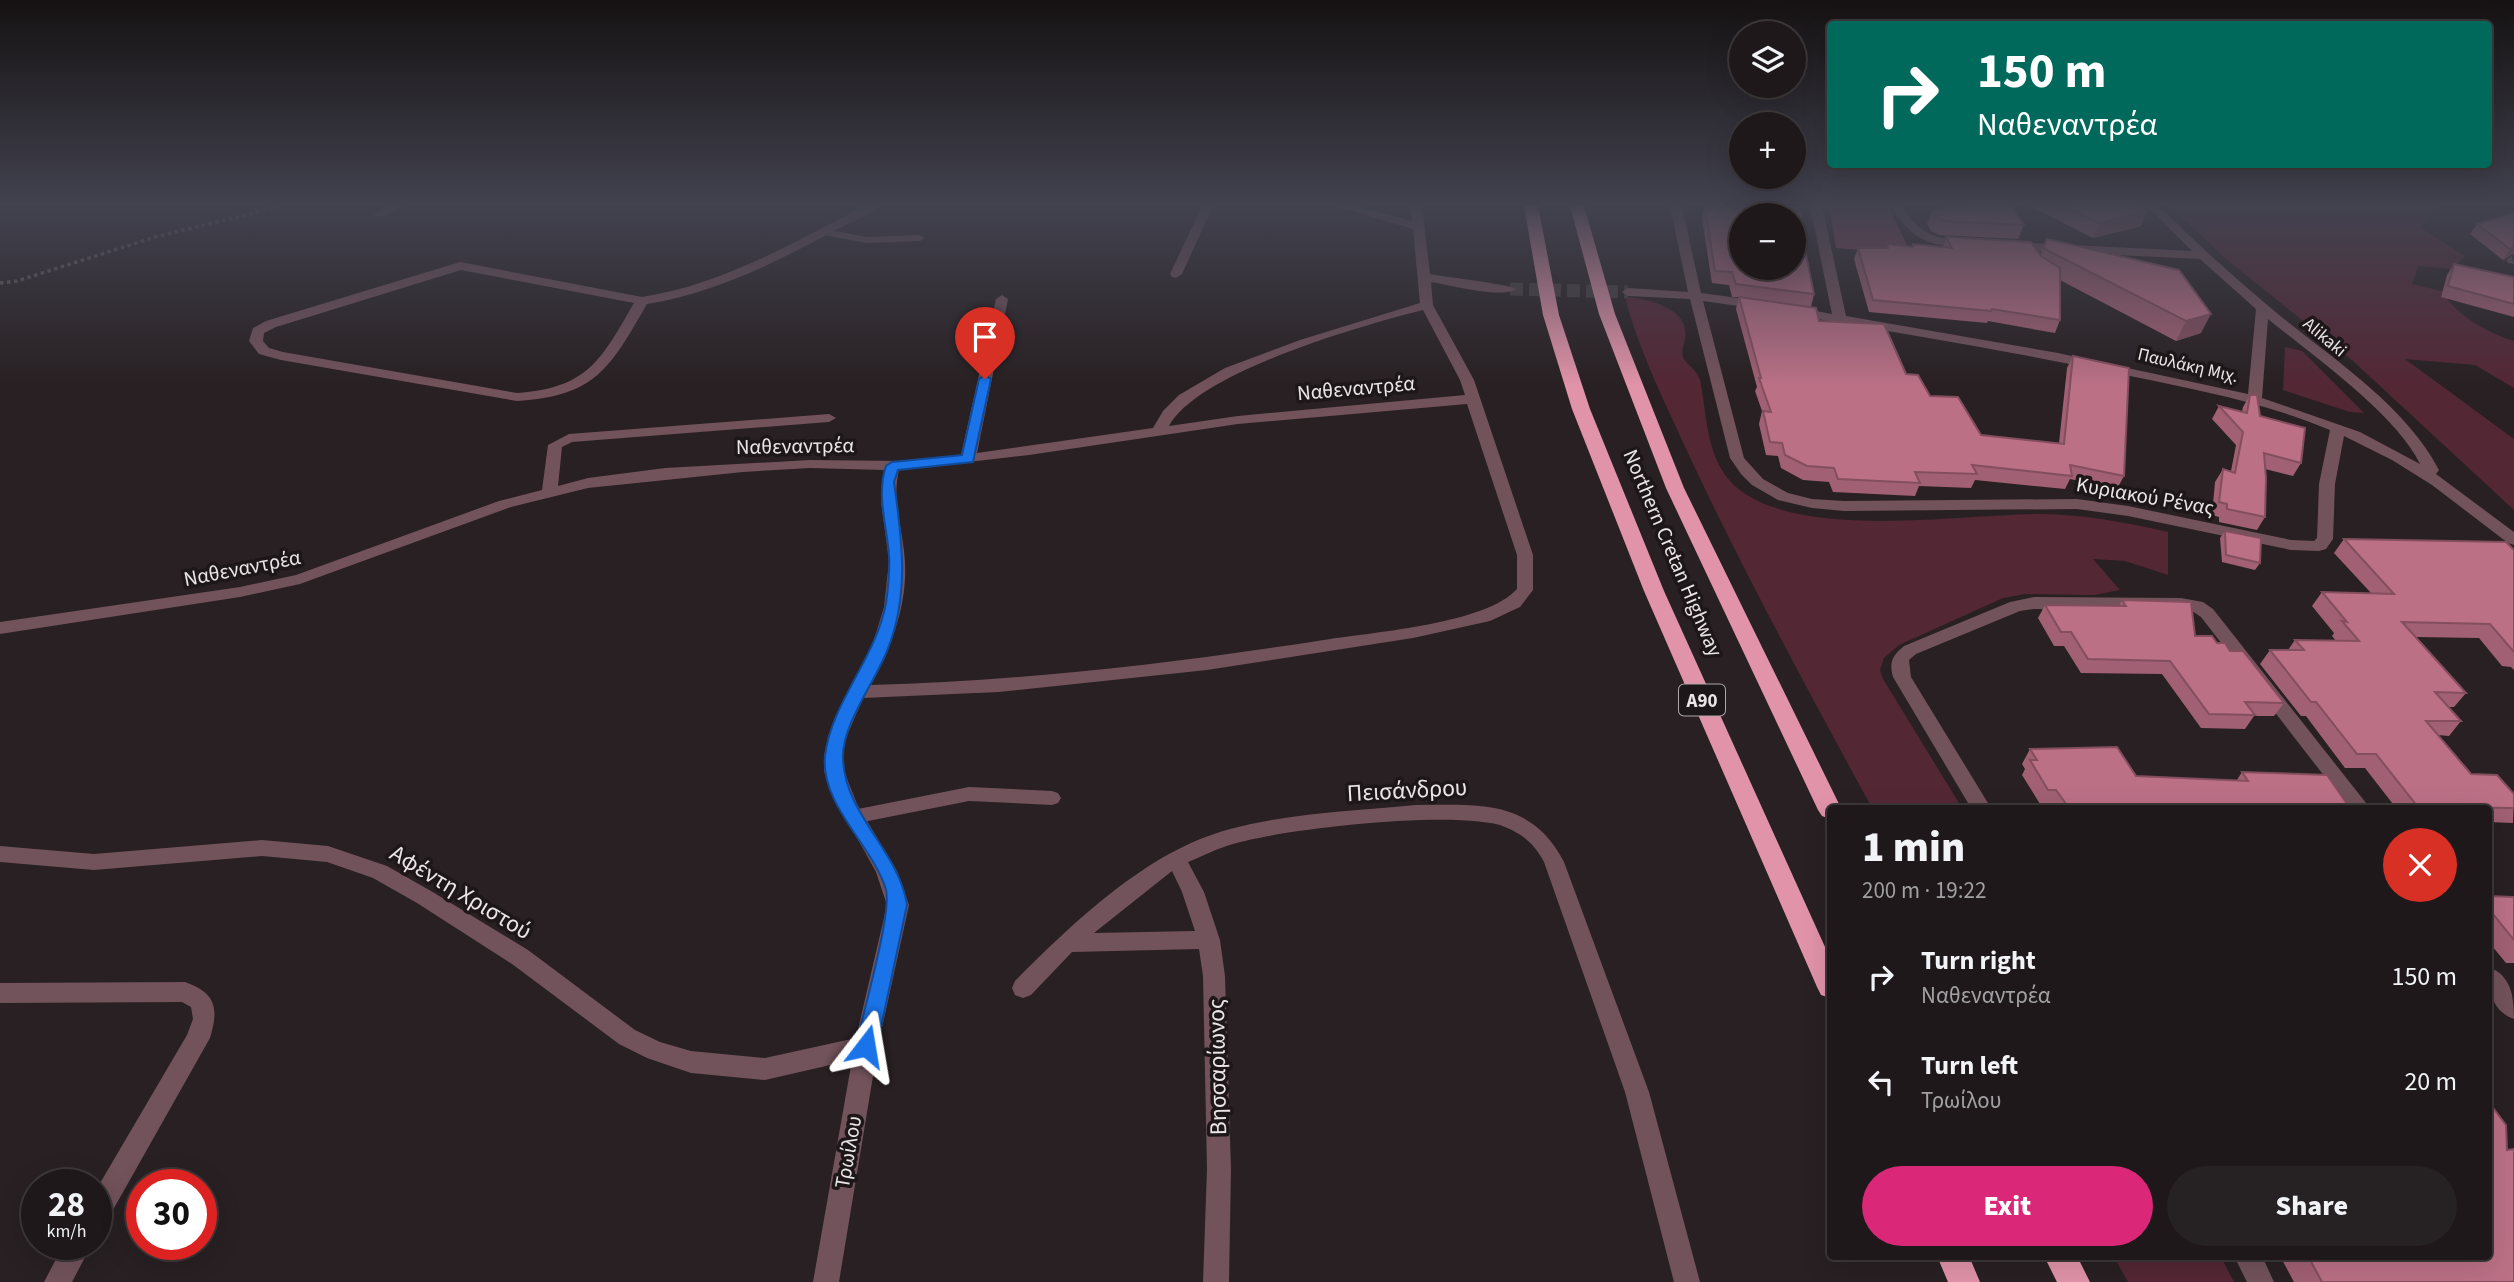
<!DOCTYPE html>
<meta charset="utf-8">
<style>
body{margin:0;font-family:"Source Sans 3",sans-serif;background:#262123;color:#f1f3f6;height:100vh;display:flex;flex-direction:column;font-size:26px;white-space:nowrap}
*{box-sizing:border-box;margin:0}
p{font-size:23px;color:#a1a0a2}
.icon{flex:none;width:38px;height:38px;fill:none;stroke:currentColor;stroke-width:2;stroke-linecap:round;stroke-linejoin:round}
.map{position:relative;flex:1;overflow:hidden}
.drawer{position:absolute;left:1827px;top:805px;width:665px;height:455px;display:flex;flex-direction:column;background:#1e181a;border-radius:7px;box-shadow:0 7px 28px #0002,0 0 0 2px #3c3739}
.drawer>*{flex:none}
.top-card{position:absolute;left:1827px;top:21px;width:665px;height:147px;border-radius:7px;box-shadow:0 7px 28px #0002,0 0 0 2px #3c3739;background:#00695c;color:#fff;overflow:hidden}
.buttons{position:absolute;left:1729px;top:21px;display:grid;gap:14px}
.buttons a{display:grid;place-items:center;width:77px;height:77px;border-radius:50%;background:#1e181a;box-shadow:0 7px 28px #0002,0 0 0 2px #3c3739;font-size:35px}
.speed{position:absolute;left:21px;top:1169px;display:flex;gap:14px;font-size:35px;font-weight:700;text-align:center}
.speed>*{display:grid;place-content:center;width:91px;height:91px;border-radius:50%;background:#1e181a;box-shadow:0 7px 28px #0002,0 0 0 2px #3c3739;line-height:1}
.speed small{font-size:18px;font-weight:400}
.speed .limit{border:10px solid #d22;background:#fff;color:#111}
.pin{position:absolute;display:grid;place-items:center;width:60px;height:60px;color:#fff;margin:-72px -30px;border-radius:50% 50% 50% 0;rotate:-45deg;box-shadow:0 0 7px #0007}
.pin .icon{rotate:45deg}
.me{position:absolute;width:77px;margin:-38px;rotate:14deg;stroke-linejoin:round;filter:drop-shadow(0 0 5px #0008)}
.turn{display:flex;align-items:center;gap:24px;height:147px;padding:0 35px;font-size:32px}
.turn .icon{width:91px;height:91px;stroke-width:2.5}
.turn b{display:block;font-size:49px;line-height:60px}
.round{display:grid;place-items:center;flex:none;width:74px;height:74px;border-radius:37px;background:#262123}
.overview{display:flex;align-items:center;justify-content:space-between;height:119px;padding:0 35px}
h1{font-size:42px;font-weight:800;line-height:52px}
.action{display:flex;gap:14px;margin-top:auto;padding:14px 35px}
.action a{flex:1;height:80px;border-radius:42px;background:#db2777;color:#fff;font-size:28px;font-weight:800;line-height:80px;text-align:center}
.action a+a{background:#262123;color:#f1f3f6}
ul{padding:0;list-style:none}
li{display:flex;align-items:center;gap:21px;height:105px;padding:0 35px}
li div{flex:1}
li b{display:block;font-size:26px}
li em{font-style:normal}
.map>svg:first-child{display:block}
.green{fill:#542735}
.forest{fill:#864156}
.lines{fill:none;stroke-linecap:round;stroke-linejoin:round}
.secondary-tunnel{stroke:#453e3f;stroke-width:13;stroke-dasharray:13 6;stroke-linecap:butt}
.path{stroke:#675f61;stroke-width:3.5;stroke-dasharray:3.5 3.5;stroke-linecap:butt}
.lane{fill:#72525b;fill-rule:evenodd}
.street{fill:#72525b;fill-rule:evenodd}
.highway{fill:#e193a9;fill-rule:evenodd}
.wall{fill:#a16073}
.shaded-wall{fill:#834e5e}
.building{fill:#bb7086;stroke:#834e5e;stroke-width:2;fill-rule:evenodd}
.route{fill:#1a73e8;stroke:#114b97;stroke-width:2}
.labels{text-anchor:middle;stroke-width:7;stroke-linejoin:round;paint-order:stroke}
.far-street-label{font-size:18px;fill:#eae5e6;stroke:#1e1719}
.shield{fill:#1e1719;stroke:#ada7a8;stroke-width:2}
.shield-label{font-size:19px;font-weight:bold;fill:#eae5e6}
.street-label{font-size:21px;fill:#eae5e6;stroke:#1e1719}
.near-street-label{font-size:24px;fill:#eae5e6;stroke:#1e1719}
</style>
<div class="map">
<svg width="2514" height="1282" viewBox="0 0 2514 1282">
<rect width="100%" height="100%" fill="#282022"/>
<!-- green -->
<path class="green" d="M2170,206H2437L2420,227L2465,256L2451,269L2418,266L2412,284L2442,291C2455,315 2488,333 2514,341V388L2475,365L2405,359L2514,439V510L2353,361L2226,259Z
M1628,297C1651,300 1690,308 1685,339C1684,345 1680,352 1684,359C1689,367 1697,370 1700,380C1708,418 1705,464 1741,491C1807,539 1957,515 2037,514C2082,514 2124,522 2168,532V575L2125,561L2093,559L2120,590L2094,595L2025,594L2003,598L1899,645L1884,658L1880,670L1883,679L1962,808H1872C1811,696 1750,584 1695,468C1670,413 1642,359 1626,301Z
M2285,347L2302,351L2364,413L2350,412L2283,390Z
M2114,1257H2221L2234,1282H2128Z"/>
<!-- forest -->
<path class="forest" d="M1829,206H1888L1907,245L1897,253L1836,248Z"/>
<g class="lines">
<!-- secondary-tunnel -->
<path class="secondary-tunnel" d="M1510,289L1628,292"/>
<!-- path -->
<path class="path" d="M0,283L17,281L155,237L283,206"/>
<!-- lane -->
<path class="lane" d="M823,229L867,237L920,235L925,238L920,241L867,243L819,234L818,232Z
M969,787L1052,791L1058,793L1061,798L1058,803L1052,805L969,801L853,824L847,822L844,817L847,812L853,810Z"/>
<!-- street -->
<path class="street" d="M388,206H403L382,217L372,215Z
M864,206H879C866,217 847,224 832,232C773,264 714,293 647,304C610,368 596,396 517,401L281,360L259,354L249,341L253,328L266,321L460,262L642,297C723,284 793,243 864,206ZM461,270L634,303C601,360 588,388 517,393L283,352L269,348L263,341L264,333L276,327Z
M1202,206H1213L1182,274L1176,278L1172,277L1170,274Z
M1335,206H1355L1412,221L1410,206H1422L1430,274C1444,277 1510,284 1516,289C1503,299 1449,285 1431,282L1433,305L1474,380L1533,555V590L1520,607L1490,621L1413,638L1207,670L999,692L863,698L846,738L843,755L844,771L857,804L897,871L909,905L878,1046L839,1282H813L852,1060L765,1080L691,1073L647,1058L619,1044L512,964L417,903L373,878L327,862L262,856L94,870L0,862V846L94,854L262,840L328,846L387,866L431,891L528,950L635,1030L660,1042L691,1051L765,1058L856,1038L887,905L876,872L830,789L824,771V755L834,720L871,650L884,607L889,561L881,501L884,470L810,468L743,472L588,488L511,507L300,584L240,597L0,634V622L240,587L296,575L499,501L542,490L548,445L569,434L829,414L836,418L829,422L572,442L562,447L558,486L588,478L665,468L810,460L905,461L961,455L996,299L1002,295L1008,299L977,453L1153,428L1163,411L1179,395L1225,368L1300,340L1420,303L1413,229ZM1423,310L1460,380L1465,395L1238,416L1169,426C1198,372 1363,325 1423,310ZM1467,404L1517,555V589C1487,623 1376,632 1330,639C1177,663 1025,681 870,685C893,644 910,599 904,551C901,524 892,498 899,470L1029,455L1238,424Z
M1670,206H1682L1701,293L1760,301L1766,305L1760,309L1703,301L1744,458L1763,479L1788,493L1812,499L1844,501L2077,499L2128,506L2291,540L2314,541L2317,538L2319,484L2330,430C2266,403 2198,390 2130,376C2019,353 1906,334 1794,315L1788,311L1794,307L1832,314L1810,206H1822L1846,316L2058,353L2248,394L2256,309L2200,259L2012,250L2006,246L2012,242L2192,251L2147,206H2159C2197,244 2237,280 2278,314C2334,360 2405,405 2439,470L2436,474L2514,532V545L2508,543L2432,485L2392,460L2344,436L2335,484L2333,539L2326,549L2319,551L2291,550L2128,516L2077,509L1844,511L1812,508L1778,500L1752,485L1741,474L1730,458L1690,299L1628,296L1622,292L1628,288L1688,292ZM2268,319C2312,355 2396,414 2420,464L2360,432L2262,398Z
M1891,206H1902C1914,226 1927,237 1951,239C1959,240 1966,239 1972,244C1965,249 1958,247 1950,246C1921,244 1906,231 1891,206Z
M2512,256L2514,264L2508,263L2506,260Z
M2034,597L2181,598L2203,602L2213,609L2370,808H2349L2201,617L2192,611L2034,609L2020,611L1916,654L1909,660L1911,677L1991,808H1971L1893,677C1889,662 1892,656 1904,646L2010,602Z
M1415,805C1478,805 1531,798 1564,862L1649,1092L1700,1282H1674L1625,1092L1544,862C1535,845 1523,834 1505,827C1460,809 1282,829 1233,844C1218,848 1203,856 1188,862L1204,892L1220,940L1225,976L1231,1169L1229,1282H1203L1207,1169L1203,976L1199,949L1072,952L1031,995L1023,998L1015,995L1012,988L1015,981C1074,922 1147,851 1230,829C1290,813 1354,811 1415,805ZM1172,871L1182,892L1195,931L1094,933Z
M2488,967C2512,975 2514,998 2514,1019C2491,1011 2488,988 2488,967Z
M185,982C216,993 219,1008 210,1038L105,1224L96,1227V1190L187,1035L193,1019L191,1007L182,1002L0,1003V983Z
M64,1244H92L72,1282H44Z
M2234,1256H2262L2274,1282H2247Z"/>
<!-- highway -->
<path class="highway" d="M1524,206H1538L1559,315L1590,409L1664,591L1830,958V998L1821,995L1817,987L1644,591L1572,409L1543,315Z
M1570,206H1584L1615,314L1684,488L1841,808H1830V819L1822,816L1818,810L1666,488L1599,314Z
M1937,1256H1969L1980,1282H1948Z
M2044,1256H2077L2090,1282H2057Z"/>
</g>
<!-- wall -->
<path class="wall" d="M1705,206H1800L1804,245L1814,294L1811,307L1819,321L1906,374L1930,396L1981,435L2059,443L2067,368L2073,356L2124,476L2117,489L2070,479L2065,489L1975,480L1971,488L1919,486L1915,496L1833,492L1829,482L1803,480L1781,468L1778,456L1766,455L1759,424L1762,411L1755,391L1757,387L1736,309L1739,297H1732L1729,285L1712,283L1702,219Z
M1942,206H2011L2024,225L2018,239L1939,235L1931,231L1927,224L1932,210L1947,211Z
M2030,206H2139L2147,211L2141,226L2093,238Z
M2514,213V256L2513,254L2503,260L2470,234L2477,224Z
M1946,237L2040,255L2047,239L2179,270L2201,333L2176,341L2060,280V320L2055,333L1988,321L1987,323L1869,312L1854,259L1858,248H1886L1887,244L1912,247L1913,244L1943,247Z
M2454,264L2514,277V317L2441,297L2447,275Z
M2250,395L2260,416L2301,463L2293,476L2265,469V517L2257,530L2219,522V517L2212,515L2215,482L2223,469L2231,471L2236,445L2212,419L2219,406L2242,412L2243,407Z
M2225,531L2260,563L2255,570L2222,562L2220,538Z
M2344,539L2514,550V670L2511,667L2502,666L2479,638L2415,637L2466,693L2454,707H2448L2461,721L2449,736L2438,735L2471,774L2514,794L2513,823L2488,822V808H2396L2365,768H2345L2306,716H2301L2260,664L2270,650H2288L2295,640L2336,641L2332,636L2334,633L2312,606L2322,592L2371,593L2334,553Z
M2122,600L2195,636L2217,643L2230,651L2284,703L2274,716H2254L2245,729L2201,728L2162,674L2081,673L2064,646H2054L2038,618L2045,605L2119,606Z
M2030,749L2136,776L2237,780L2242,772L2350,808H2050L2048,804H2040L2022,775L2025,769L2022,764Z
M2488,896L2514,897V963H2506L2488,941Z
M2280,1256H2488L2514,1282H2294Z"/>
<!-- shaded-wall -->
<path class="shaded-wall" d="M2147,211L2141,226L2093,238L2099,223Z
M2514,247L2513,254L2503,260L2510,249Z
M2211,314L2201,333L2176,341L2186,321Z"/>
<!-- building -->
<path class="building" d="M1800,206L1804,245L1814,294L1736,284L1732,272L1715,271L1705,207ZM1741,215H1794V268H1741Z
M1963,206H2011L2024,225L1944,221L1936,217L1932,210L1969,211Z
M2065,206H2139L2147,211L2099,223Z
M2514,213V247L2510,249L2477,224Z
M1946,237L2031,242L2041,256L2060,268V320L1992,309L1991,311L1873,300L1858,248H1888L1887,244L1913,247V244L1952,248Z
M2047,239L2179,270L2211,314L2186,321L2043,248Z
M2454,264L2514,277V304L2448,286Z
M1739,297L1816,308L1819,321L1884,324L1906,374L1918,375L1930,396L1958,397L1981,435L2064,444L2073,356L2129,368L2124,476L2070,465L2072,476L1972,465L1977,474L1915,472L1920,483L1838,479L1834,468L1807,466L1785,455L1782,443L1770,442L1763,411L1771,412L1759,378H1761Z
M2250,395H2257L2260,416L2305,428L2301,463L2264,453L2266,478L2265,517L2227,509V504L2219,502L2223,469L2235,473L2243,432L2219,406L2247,413Z
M2225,531L2261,538L2260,563L2226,555Z
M2344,539L2506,542L2514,550V652L2490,624L2402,622L2466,693L2435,692L2461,721H2426L2471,774L2497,775L2514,794V808L2418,807L2376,754H2357L2316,702H2311L2270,650H2304L2295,640L2359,641L2342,621L2347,622L2322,592L2394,594Z
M2122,600L2191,602L2195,636H2212L2217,643H2225L2230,651H2243L2284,703L2245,702L2255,715L2209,714L2170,661L2088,659L2071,632H2061L2045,605L2126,606Z
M2117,747L2136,776L2248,781L2242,772L2327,775L2350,808H2069L2056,790H2048L2030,760H2037L2030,749Z
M2488,896L2514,897V940L2488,908Z
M2488,1101L2506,1125L2507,1150L2514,1149V1282H2322L2308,1256H2488Z"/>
<!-- sky -->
<linearGradient id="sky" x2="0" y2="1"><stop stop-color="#161213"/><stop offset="0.53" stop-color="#42424f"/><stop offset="1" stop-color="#42424f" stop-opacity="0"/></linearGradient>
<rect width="2514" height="386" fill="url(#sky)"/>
<!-- route -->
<path class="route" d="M985,375L991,379L973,462L898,470L894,482C902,540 910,595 887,651C875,682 841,726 843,759C845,815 899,851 907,905L877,1046L874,1053L866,1056L859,1053L856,1046C862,1016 892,914 886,890C874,847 820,805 825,756C831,703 876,658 886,603C888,589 890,570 889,555C887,526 876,495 886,466L892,462L962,455L979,379Z"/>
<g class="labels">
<!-- far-street labels -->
<g class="far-street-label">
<text transform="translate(2325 337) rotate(40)" y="6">Alikaki</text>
<text transform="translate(2188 365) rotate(13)" y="6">Παυλάκη Μιχ.</text>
</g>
<!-- shield labels -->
<rect class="shield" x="1679" y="684.5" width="46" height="31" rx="5"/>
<g class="shield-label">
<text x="1702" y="707">Α90</text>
</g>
<!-- street labels -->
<g class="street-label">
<text transform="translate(1356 388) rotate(-5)" y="7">Ναθεναντρέα</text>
<text transform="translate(795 446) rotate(-1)" y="7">Ναθεναντρέα</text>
<text transform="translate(2145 496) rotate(10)" y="7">Κυριακού Ρένας</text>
<text transform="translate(1673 553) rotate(67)" y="7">Northern Cretan Highway</text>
<text transform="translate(242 568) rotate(-11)" y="7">Ναθεναντρέα</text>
<text transform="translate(848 1152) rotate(-80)" y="7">Τρωίλου</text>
</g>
<!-- near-street labels -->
<g class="near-street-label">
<text transform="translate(1407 790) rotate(-3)" y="8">Πεισάνδρου</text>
<text transform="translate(461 892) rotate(31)" y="8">Αφέντη Χριστού</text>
<text transform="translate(1217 1067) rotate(-91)" y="8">Βησσαρίωνος</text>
</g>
</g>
</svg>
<div class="buttons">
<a><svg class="icon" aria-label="layers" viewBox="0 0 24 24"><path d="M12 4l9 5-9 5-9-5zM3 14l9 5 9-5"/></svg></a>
<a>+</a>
<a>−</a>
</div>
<div class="speed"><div>28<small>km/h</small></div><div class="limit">30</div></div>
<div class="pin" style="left:985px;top:379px;background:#d93025"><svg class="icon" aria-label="arrive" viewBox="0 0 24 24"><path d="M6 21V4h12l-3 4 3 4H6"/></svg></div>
<svg class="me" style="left:866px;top:1046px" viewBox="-20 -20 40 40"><path d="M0-17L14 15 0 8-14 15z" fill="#1a73e8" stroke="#fff" stroke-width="4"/></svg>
<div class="top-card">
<div class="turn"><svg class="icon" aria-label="right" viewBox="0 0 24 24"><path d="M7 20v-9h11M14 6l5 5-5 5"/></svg><div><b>150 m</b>Ναθεναντρέα</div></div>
</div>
<section class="drawer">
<div class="overview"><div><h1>1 min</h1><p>200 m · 19:22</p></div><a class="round" style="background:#d93025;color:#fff"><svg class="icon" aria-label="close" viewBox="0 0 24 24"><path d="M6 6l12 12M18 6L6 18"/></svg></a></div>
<ul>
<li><svg class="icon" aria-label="right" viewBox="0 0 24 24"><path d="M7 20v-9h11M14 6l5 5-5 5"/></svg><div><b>Turn right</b><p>Ναθεναντρέα</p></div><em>150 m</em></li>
<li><svg class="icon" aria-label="left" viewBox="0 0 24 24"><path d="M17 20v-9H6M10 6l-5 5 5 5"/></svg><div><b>Turn left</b><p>Τρωίλου</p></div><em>20 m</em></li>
</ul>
<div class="action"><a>Exit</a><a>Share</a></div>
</section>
</div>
